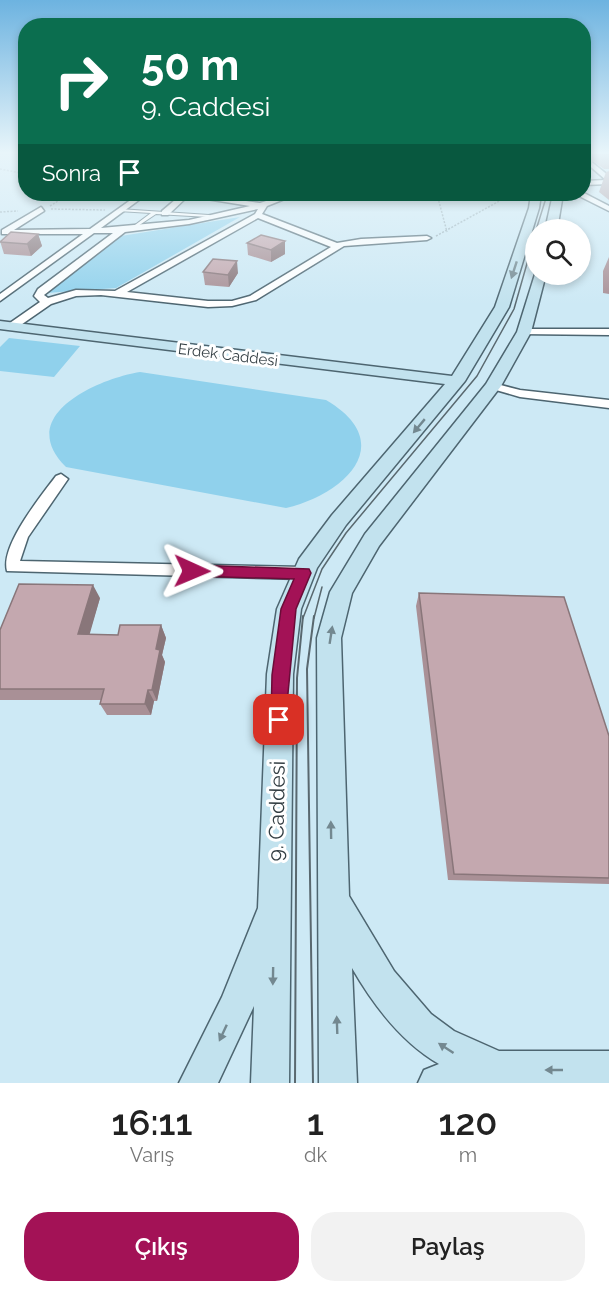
<!DOCTYPE html>
<html lang="tr">
<meta charset="utf-8">
<style>
body{margin:0;font-family:Raleway,sans-serif;background:#f2f2f2;color:#222;height:100vh;display:flex;flex-direction:column;font-size:22px;white-space:nowrap}
*{box-sizing:border-box;margin:0}
p{font-size:20px;color:#767676}
.icon{flex:none;width:33px;height:33px;fill:none;stroke:currentColor;stroke-width:2;stroke-linecap:round;stroke-linejoin:round}
.map{position:relative;height:1083px;overflow:hidden}
.drawer{display:flex;flex-direction:column;background:#fff;flex:1}
.drawer>*{flex:none}
.hud{position:absolute;left:18px;top:18px;width:573px;height:183px;border-radius:24px;box-shadow:0 3px 9px #0003;background:#0b6e4f;color:#fff;overflow:hidden}
.fabs{position:absolute;left:525px;top:219px;display:grid;gap:12px}
.fabs a{display:grid;place-items:center;width:66px;height:66px;border-radius:50%;background:#fff;box-shadow:0 3px 9px #0003;font-size:30px}
.pin{position:absolute;display:grid;place-items:center;width:51px;height:51px;color:#fff;margin:-26px;border-radius:12px;box-shadow:0 3px 9px #0006}
.me{position:absolute;width:66px;margin:-33px;rotate:91deg;stroke-linejoin:round;filter:drop-shadow(0 0 4px #0008)}
.turn{display:flex;align-items:center;gap:21px;height:126px;padding:0 24px;font-size:27px}
.turn .icon{width:78px;height:78px;stroke-width:2.5}
.turn b{display:block;font-size:42px;line-height:51px}
.then{display:flex;align-items:center;height:57px;padding:0 24px;background:#0003;gap:12px;font-size:22px}
.eta{display:flex;justify-content:space-evenly;align-items:center;height:102px;text-align:center}
.eta b{font-size:36px;font-weight:600;line-height:42px}
.primary-button{display:flex;gap:12px;margin-top:auto;padding:12px 24px}
.primary-button a{flex:1;height:69px;border-radius:24px;background:#a31256;color:#fff;font-size:24px;font-weight:600;line-height:69px;text-align:center}
.primary-button a+a{background:#f2f2f2;color:#222}
.map>svg:first-child{display:block}
.green{fill:#90d1ec}
.lines{fill:none;stroke-linecap:round;stroke-linejoin:round}
.lane-casing{stroke:#4d6570;stroke-width:2}
.street-casing{stroke:#4d6570;stroke-width:3}
.secondary-casing{stroke:#4d6570;stroke-width:3}
.path{stroke:#98aeb8;stroke-width:1.5;stroke-dasharray:2 1.5;stroke-linecap:butt}
.lane{fill:#fff;fill-rule:evenodd}
.street{fill:#fff;fill-rule:evenodd}
.secondary{fill:#c2e2ee;fill-rule:evenodd}
.tram-far1{stroke:#59686f;stroke-width:1.5}
.tram{stroke:#59686f;stroke-width:2}
.wall{fill:#a99096}
.shaded-wall{fill:#89767a}
.building{fill:#c4a8af;stroke:#89767a;stroke-width:1.5}
.oneway{fill:#738890}
.route{fill:#a31256;stroke:#6a0c38;stroke-width:1.5}
.labels{text-anchor:middle;stroke-width:6;stroke-linejoin:round;paint-order:stroke}
.far-street-label{font-size:15px;fill:#333e43;stroke:#fff}
.near-street-label{font-size:21px;fill:#333e43;stroke:#fff}
</style>
<div class="map">
<svg width="609" height="1083" viewBox="0 0 609 1083">
<rect width="100%" height="100%" fill="#cde9f5"/>
<!-- green -->
<path class="green" d="M240,217L116,288L46,293L121,236Z
M9,338L80,346L54,377L0,371V347Z
M140,372L326,400C399,443 345,494 286,508L66,467C14,416 97,379 140,372Z"/>
<g class="lines">
<!-- lane casing -->
<g class="lane-casing">
<path id="lane" d="M119,209L209,215L211,216L209,217L156,214L132,230H131V228L151,213L118,211Z"/>
</g>
<!-- street casing -->
<g class="street-casing">
<path id="street" d="M584,156L609,176V184L584,185V181L606,180L584,161Z
M584,193L609,206V211L575,194Z
M139,194H147L101,228L189,220L250,206L188,196L168,215H162V211L182,194H198L260,203L288,194H297L267,206L262,214L337,243L361,239L427,236L431,238L427,240L344,246L256,300L232,306L208,307L101,295L76,296L51,304L15,329H7V325L40,302L34,296L38,289L113,233H94L0,301V294L83,234H2V230L41,207L44,211L14,230L90,229ZM258,209L255,214L115,291L76,290L48,298L44,295L125,232L189,224ZM258,218L331,247L250,296L232,301H208L127,292Z
M524,329H609V335L520,334V330Z
M493,383L520,390L609,400V408L520,397L489,388L487,386Z
M61,474L68,479L28,537L20,561L303,567L309,569L311,573L309,577L303,579L7,571C0,546 41,496 56,476Z"/>
</g>
<!-- secondary casing -->
<g class="secondary-casing">
<path id="secondary" d="M531,194H541L539,208L509,307L465,381L346,525L317,568L301,609L293,674L289,1083H251L254,1006L218,1083H179L222,997L258,908L267,674L277,609L299,559L332,515L445,384L0,329V321L452,376L495,307L529,208Z
M553,194H563L557,230H545Z
M536,271V274H546L531,332L501,386L379,546L352,593L341,638L349,896L394,971L431,1014L454,1031L499,1051H609V1083H418L424,1070L439,1064C401,1042 374,1006 352,968L357,1083H319L317,638L330,592L365,534L486,384L517,332Z"/>
</g>
<!-- path -->
<path class="path" d="M0,169L26,174
M437,194L447,232
M50,206L69,194
M51,209L105,210
M0,212L18,211
M436,236L512,194"/>
<!-- lane -->
<use href="#lane" class="lane"/>
<!-- street -->
<use href="#street" class="street"/>
<!-- secondary -->
<use href="#secondary" class="secondary"/>
<!-- tram-far1 -->
<path class="tram-far1" d="M536,230L546,198L544,194
M303,618L322,569L346,533L477,376L514,309L536,232
M314,618L322,587"/>
<!-- tram -->
<path class="tram" d="M295,1083L297,678L303,616
M313,1083L307,669L314,616"/>
</g>
<!-- wall -->
<path class="wall" d="M584,154H609V169H604L593,161L590,169L584,170Z
M609,171V200L599,192L606,172Z
M227,194H260L253,199Z
M38,234L42,246L31,256L4,254L0,241Z
M247,243L285,254L271,262L248,255Z
M609,257V294L603,293V271Z
M203,272L238,273L229,287L205,285Z
M419,593L609,736V884L448,880L416,606Z
M100,598L89,634L118,635L161,625L166,638L162,655L165,662L157,701H154L151,715H107L100,704L101,700H0V630Z"/>
<!-- shaded-wall -->
<path class="shaded-wall" d="M253,194H260L253,199Z
M38,234L42,246L31,256L27,244Z
M285,241V254L271,262V250Z
M237,261L238,273L229,287L228,275Z
M93,585L100,598L86,647L78,634Z
M161,625L166,638L162,655L165,662L157,701L152,690L156,649Z
M148,690L154,701L151,715L145,704Z"/>
<!-- building -->
<path class="building" d="M11,232L38,234L27,244L0,242Z
M261,235L285,241L271,250L247,243Z
M213,259L237,261L228,275L203,272Z
M19,584L93,585L78,634L118,635L120,625H161L156,649L160,650L152,690H148L145,704H100L104,689H0V630Z
M419,593L564,597L609,736V878L454,874Z"/>
<!-- one-way arrows -->
<defs><path id="oneway-solid" d="M-6-.8H1V-3.2L6.5 0L1 3.2V.8H-6Z" transform="scale(1.5)"/></defs>
<g class="oneway">
<use href="#oneway-solid" transform="translate(514 270) rotate(108)"/>
<use href="#oneway-solid" transform="translate(419 426) rotate(130)"/>
<use href="#oneway-solid" transform="translate(331 635) rotate(-81)"/>
<use href="#oneway-solid" transform="translate(331 830) rotate(-91)"/>
<use href="#oneway-solid" transform="translate(273 976) rotate(91)"/>
<use href="#oneway-solid" transform="translate(337 1025) rotate(-92)"/>
<use href="#oneway-solid" transform="translate(223 1033) rotate(115)"/>
<use href="#oneway-solid" transform="translate(446 1048) rotate(-147)"/>
<use href="#oneway-solid" transform="translate(554 1070) rotate(180)"/>
</g>
<!-- sky -->
<linearGradient id="sky" x2="0" y2="1"><stop stop-color="#6db3e0"/><stop offset="0.5" stop-color="#e8f5fa"/><stop offset="1" stop-color="#e8f5fa" stop-opacity="0"/></linearGradient>
<rect width="609" height="305" fill="url(#sky)"/>
<!-- route -->
<path class="route" d="M192,565L309,569L311,573L296,609L285,725L279,728L273,725L271,720L272,675L281,609L294,579L192,576L185,571Z"/>
<g class="labels">
<!-- far-street labels -->
<g class="far-street-label">
<text transform="translate(228 355) rotate(7)" y="5">Erdek Caddesi</text>
</g>
<!-- near-street labels -->
<g class="near-street-label">
<text transform="translate(277 811) rotate(-89)" y="7">9. Caddesi</text>
</g>
</g>
</svg>
<div class="fabs">
<a><svg class="icon" aria-label="search" viewBox="0 0 24 24"><circle cx="10" cy="10" r="6"/><path d="M15 15l6 6"/></svg></a>
</div>
<div class="pin" style="left:279px;top:720px;background:#d93025"><svg class="icon" aria-label="arrive" viewBox="0 0 24 24"><path d="M6 21V4h12l-3 4 3 4H6"/></svg></div>
<svg class="me" style="left:192px;top:571px" viewBox="-20 -20 40 40"><path d="M0-17L14 15 0 8-14 15z" fill="#a31256" stroke="#fff" stroke-width="4"/></svg>
<div class="hud">
<div class="turn"><svg class="icon" aria-label="right" viewBox="0 0 24 24"><path d="M7 20v-9h11M14 6l5 5-5 5"/></svg><div><b>50 m</b>9. Caddesi</div></div>
<div class="then">Sonra<svg class="icon" aria-label="arrive" viewBox="0 0 24 24"><path d="M6 21V4h12l-3 4 3 4H6"/></svg></div>
</div>
</div>
<section class="drawer">
<div class="eta">
<div><b>16:11</b><p>Varış</p></div>
<div><b>1</b><p>dk</p></div>
<div><b>120</b><p>m</p></div>
</div>
<div class="primary-button"><a>Çıkış</a><a>Paylaş</a></div>
</section>
